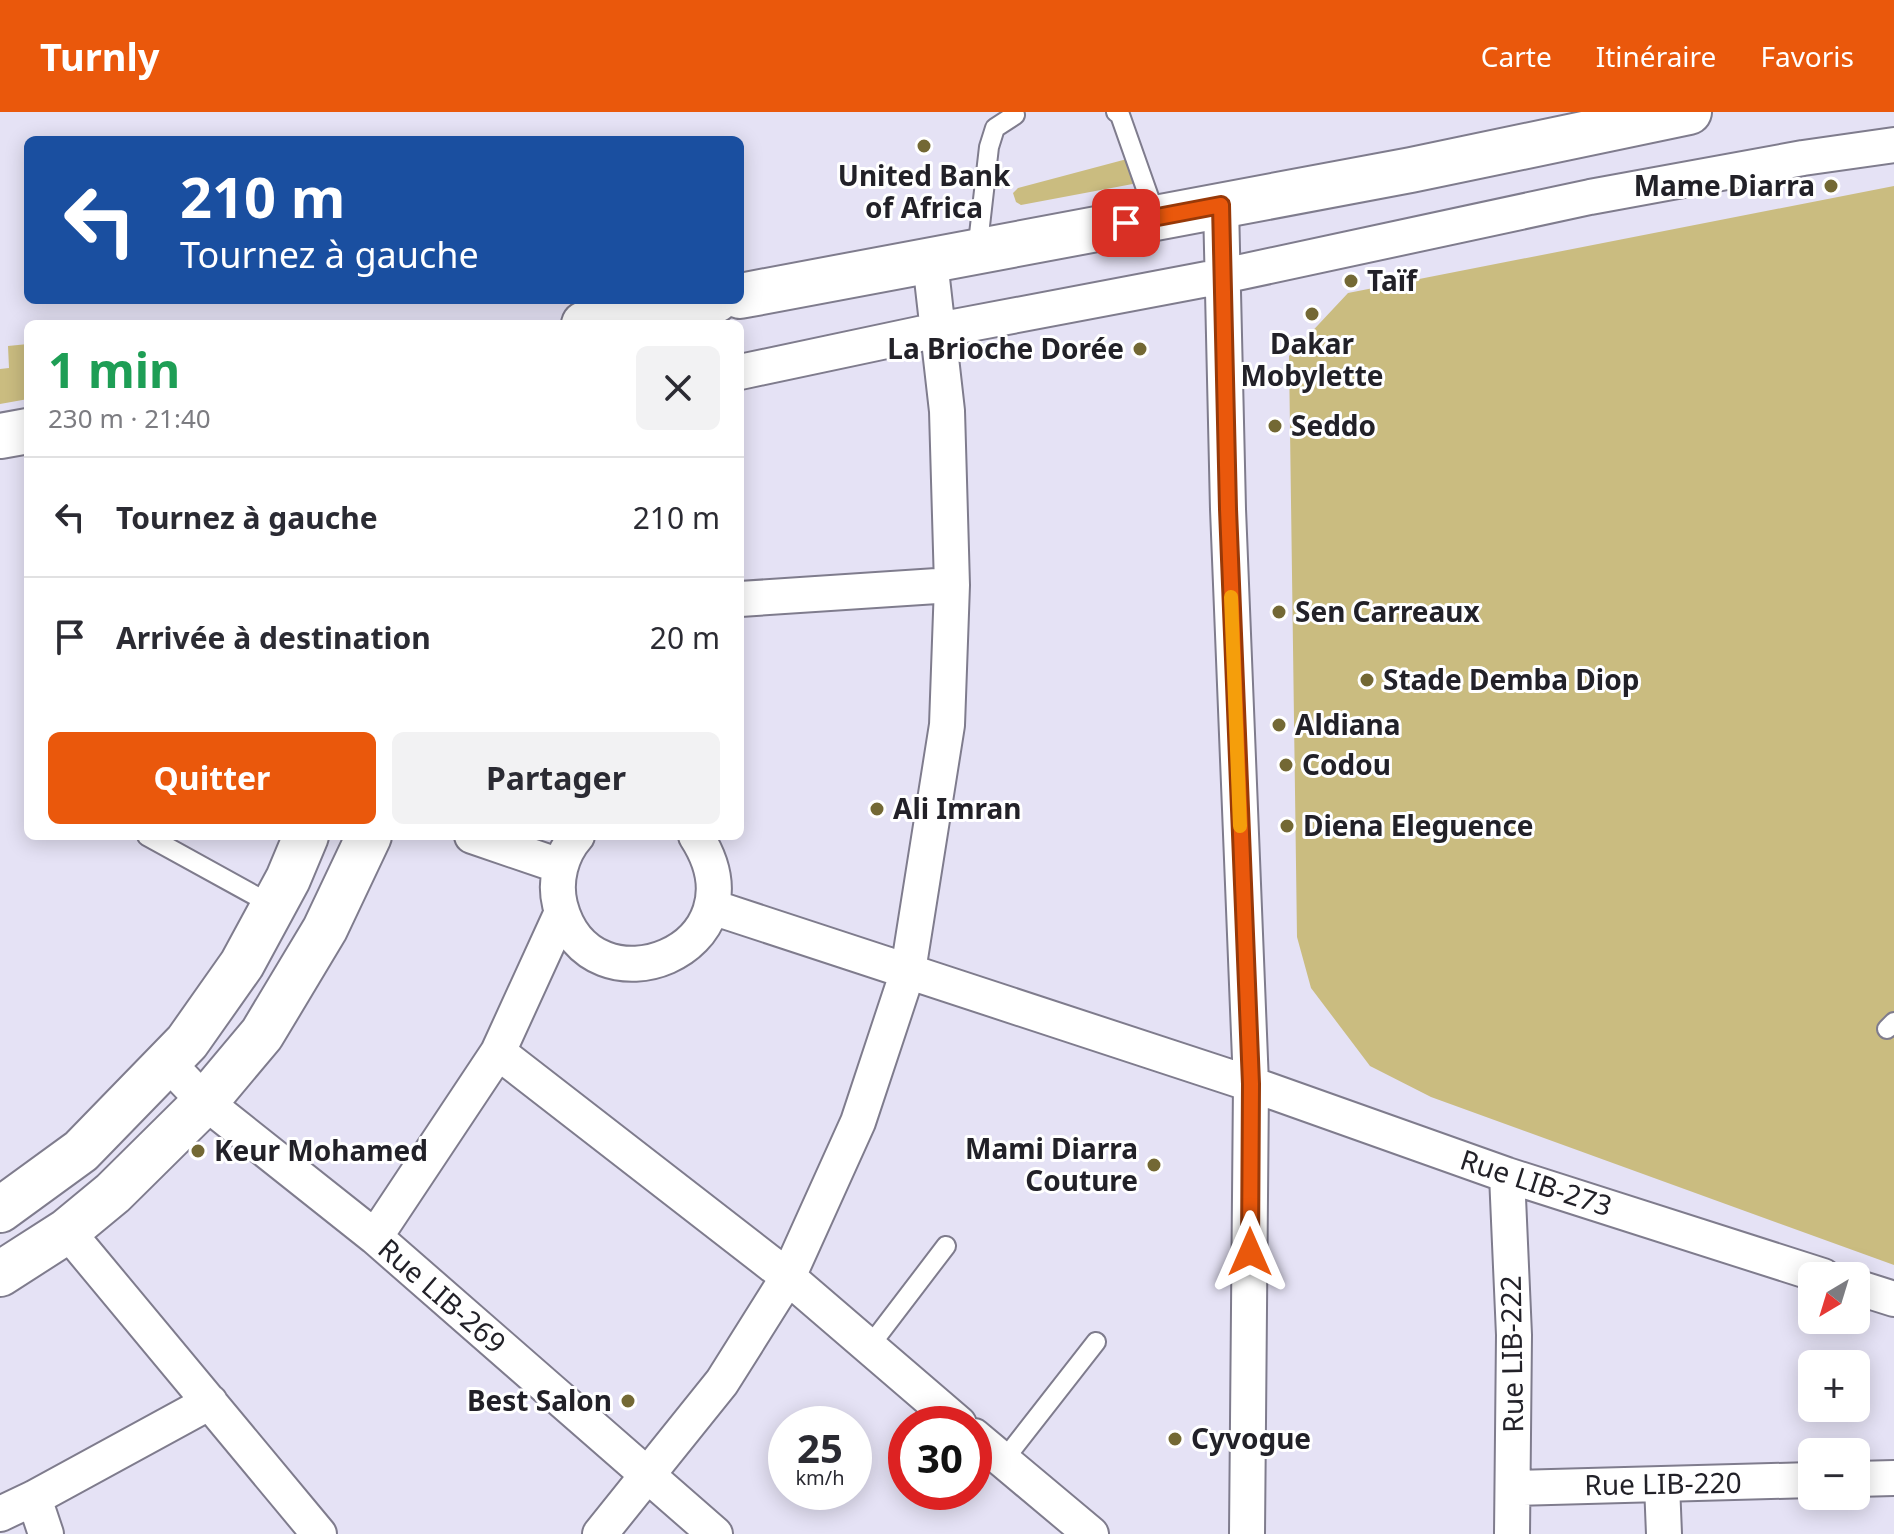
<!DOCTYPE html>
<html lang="fr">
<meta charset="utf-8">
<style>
body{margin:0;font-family:"Noto Sans",sans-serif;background:#f2f2f3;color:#2b2b33;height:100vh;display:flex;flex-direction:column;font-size:30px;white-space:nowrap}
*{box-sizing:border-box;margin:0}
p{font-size:26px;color:#7c7c81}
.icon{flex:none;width:44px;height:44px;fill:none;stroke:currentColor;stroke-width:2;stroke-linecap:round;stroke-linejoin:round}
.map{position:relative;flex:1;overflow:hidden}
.details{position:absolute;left:24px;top:208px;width:720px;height:520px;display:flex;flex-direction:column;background:#fff;border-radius:12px;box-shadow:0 4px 20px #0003}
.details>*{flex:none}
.top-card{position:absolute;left:24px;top:24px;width:720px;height:168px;border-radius:12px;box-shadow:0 4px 20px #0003;background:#1a4fa0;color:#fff;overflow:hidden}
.needle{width:52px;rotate:218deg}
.buttons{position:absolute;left:1798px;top:1150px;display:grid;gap:16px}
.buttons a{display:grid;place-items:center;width:72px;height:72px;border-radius:12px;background:#fff;box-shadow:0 4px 20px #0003;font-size:40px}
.speed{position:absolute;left:768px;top:1294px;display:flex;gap:16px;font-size:40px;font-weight:700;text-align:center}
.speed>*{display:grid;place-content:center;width:104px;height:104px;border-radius:50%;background:#fff;box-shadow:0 4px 20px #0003;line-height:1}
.speed small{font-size:20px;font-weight:400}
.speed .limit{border:12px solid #d22;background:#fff;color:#111}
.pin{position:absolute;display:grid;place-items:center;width:68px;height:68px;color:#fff;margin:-34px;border-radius:16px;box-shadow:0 4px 12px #0006}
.me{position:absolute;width:88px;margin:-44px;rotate:0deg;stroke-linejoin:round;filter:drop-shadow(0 0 6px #0008)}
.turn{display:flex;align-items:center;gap:28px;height:168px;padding:0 24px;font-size:36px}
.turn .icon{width:104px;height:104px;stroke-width:2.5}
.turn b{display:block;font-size:56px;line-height:68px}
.round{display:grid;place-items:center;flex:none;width:84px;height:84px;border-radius:12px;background:#f2f2f3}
.overview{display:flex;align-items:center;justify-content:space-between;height:136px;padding:0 24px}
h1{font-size:48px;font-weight:700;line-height:60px;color:#1e9e55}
.cta{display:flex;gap:16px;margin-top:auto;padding:16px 24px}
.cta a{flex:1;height:92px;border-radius:12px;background:#ea580c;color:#fff;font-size:32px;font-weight:700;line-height:92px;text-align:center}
.cta a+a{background:#f2f2f3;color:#2b2b33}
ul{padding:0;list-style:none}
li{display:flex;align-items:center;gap:24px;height:120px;padding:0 24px;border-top:2px solid #e1e1e2}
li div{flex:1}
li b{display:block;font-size:30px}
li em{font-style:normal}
header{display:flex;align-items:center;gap:48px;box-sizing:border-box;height:112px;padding:0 40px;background:#ea580c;color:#fff}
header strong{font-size:38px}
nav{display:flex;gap:44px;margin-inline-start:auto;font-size:28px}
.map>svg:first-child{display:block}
.green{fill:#cabc80}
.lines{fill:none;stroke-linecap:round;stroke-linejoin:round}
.lane-casing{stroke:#7f7c8d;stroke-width:22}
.street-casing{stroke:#7f7c8d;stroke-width:38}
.secondary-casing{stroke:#7f7c8d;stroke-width:48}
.lane{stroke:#fff;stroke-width:18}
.street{stroke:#fff;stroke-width:34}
.secondary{stroke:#fff;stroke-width:44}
.route-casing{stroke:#983908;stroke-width:20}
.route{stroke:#ea580c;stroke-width:14}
.slow{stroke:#f59e0b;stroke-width:14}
.poi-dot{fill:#736834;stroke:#fff;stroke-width:3}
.labels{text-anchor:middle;stroke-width:6;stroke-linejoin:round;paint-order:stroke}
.poi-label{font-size:28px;font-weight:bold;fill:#222128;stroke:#fff;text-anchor:start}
.street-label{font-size:28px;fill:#222128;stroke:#fff}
</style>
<header>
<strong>Turnly</strong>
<nav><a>Carte</a><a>Itinéraire</a><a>Favoris</a></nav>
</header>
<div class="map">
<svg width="1894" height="1422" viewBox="0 0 1894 1422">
<rect width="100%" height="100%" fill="#e5e2f5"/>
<!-- green -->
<path class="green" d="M1127,47L1138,71L1021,93L1016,90L1013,81L1018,76Z
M1894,74V1153L1431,985L1370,954L1311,876L1297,825L1289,244L1348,181Z
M28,232V287L0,292V257L9,256L8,234Z"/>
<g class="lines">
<!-- lane casing -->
<g class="lane-casing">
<path id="lane" d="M1116,0L1120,3L1156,105
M977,140L989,35L995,16L1015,3
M147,724L274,794
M1887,917L1894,910
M869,1235L946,1134
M1003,1349L1096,1230"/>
</g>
<!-- street casing -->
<g class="street-casing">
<path id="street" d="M1221,93L1228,397L1251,972L1247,1422
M740,260L938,218L1223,164L1590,85L1803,46L1894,33
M740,487L952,473
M472,724L560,754
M577,724C561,742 554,769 560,793C590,908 770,838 696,724
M712,795L1251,972L1507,1063L1823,1164
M166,949L205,990L375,1125L715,1422
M486,958L498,940L562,800
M1507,1063L1514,1223L1512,1422
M67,1119L319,1422
M375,1125L498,940L788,1165L959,1312
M1856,1175L1894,1187
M974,1324L1091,1422
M1856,1367L1894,1366
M1662,1372L1664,1422
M1514,1376L1812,1368
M34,1386L46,1422
M0,1402L34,1386L210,1290
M600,1422L722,1270L788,1165L858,1010L908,859L947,613L952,473L947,299L930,149"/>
</g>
<!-- secondary casing -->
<g class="secondary-casing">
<path id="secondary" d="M740,184L1411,58L1689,0
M584,212L716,188
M0,324L28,319
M0,1098L81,1039L187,930L242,852L288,767L306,724
M0,1162L67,1119L113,1081L205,990L262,922L325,817L369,724"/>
</g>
<!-- lane -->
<use href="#lane" class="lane"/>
<!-- street -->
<use href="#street" class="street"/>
<!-- secondary -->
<use href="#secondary" class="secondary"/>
</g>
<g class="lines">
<!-- route casing -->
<g class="route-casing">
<path id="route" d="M1126,111L1221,93L1228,397L1251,972L1250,1140"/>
</g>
<!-- route -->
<use href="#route" class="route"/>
<!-- slow -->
<path class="slow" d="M1231,485L1240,714"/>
</g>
<!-- markers -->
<g class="poi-dot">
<circle cx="924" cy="34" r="8"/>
<circle cx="1831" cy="74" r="8"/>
<circle cx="1351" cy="169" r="8"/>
<circle cx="1312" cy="202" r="8"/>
<circle cx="1140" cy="237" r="8"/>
<circle cx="1275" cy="314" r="8"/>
<circle cx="1279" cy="500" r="8"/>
<circle cx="1367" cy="568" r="8"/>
<circle cx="1279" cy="613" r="8"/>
<circle cx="1286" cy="653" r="8"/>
<circle cx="877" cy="697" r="8"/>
<circle cx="1287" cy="714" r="8"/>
<circle cx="198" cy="1039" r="8"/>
<circle cx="1154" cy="1053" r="8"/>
<circle cx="628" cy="1289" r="8"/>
<circle cx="1175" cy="1327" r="8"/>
</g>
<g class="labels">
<!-- poi labels -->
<g class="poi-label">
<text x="924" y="74" text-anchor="middle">United Bank<tspan x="924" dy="32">of Africa</tspan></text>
<text x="1815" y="84" text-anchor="end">Mame Diarra</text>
<text x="1367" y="179">Taïf</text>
<text x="1312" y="242" text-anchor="middle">Dakar<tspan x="1312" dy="32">Mobylette</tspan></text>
<text x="1124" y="247" text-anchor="end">La Brioche Dorée</text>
<text x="1291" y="324">Seddo</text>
<text x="1295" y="510">Sen Carreaux</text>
<text x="1383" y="578">Stade Demba Diop</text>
<text x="1295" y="623">Aldiana</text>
<text x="1302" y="663">Codou</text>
<text x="893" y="707">Ali Imran</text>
<text x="1303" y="724">Diena Eleguence</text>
<text x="1138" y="1047" text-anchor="end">Mami Diarra<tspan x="1138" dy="32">Couture</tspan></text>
<text x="214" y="1049">Keur Mohamed</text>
<text x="612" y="1299" text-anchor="end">Best Salon</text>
<text x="1191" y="1337">Cyvogue</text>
</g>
<!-- street labels -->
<g class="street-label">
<text transform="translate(1536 1071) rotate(18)" y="10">Rue LIB-273</text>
<text transform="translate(442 1184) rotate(41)" y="10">Rue LIB-269</text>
<text transform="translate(1512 1242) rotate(-91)" y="10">Rue LIB-222</text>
<text transform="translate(1663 1372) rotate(-1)" y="10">Rue LIB-220</text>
</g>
</g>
</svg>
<div class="buttons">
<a><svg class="needle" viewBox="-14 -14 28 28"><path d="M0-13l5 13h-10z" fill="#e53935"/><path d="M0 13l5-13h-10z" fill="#7c7c81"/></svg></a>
<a>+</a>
<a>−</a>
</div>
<div class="speed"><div>25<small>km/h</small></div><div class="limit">30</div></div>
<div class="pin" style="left:1126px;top:111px;background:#d93025"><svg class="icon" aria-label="arrive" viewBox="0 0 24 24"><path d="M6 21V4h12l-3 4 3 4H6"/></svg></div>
<svg class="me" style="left:1250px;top:1140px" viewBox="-20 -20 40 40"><path d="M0-17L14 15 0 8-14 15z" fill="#ea580c" stroke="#fff" stroke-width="4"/></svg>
<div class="top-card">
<div class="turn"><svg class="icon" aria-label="left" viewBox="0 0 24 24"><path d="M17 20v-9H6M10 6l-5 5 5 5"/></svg><div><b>210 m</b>Tournez à gauche</div></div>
</div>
<section class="details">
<div class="overview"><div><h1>1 min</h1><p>230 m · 21:40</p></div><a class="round"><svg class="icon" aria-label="close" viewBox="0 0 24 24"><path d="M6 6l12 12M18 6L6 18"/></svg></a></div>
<ul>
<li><svg class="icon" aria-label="left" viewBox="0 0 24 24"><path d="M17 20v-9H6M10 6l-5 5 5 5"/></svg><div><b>Tournez à gauche</b></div><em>210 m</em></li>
<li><svg class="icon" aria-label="arrive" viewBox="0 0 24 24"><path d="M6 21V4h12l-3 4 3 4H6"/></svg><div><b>Arrivée à destination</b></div><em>20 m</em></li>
</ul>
<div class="cta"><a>Quitter</a><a>Partager</a></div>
</section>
</div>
